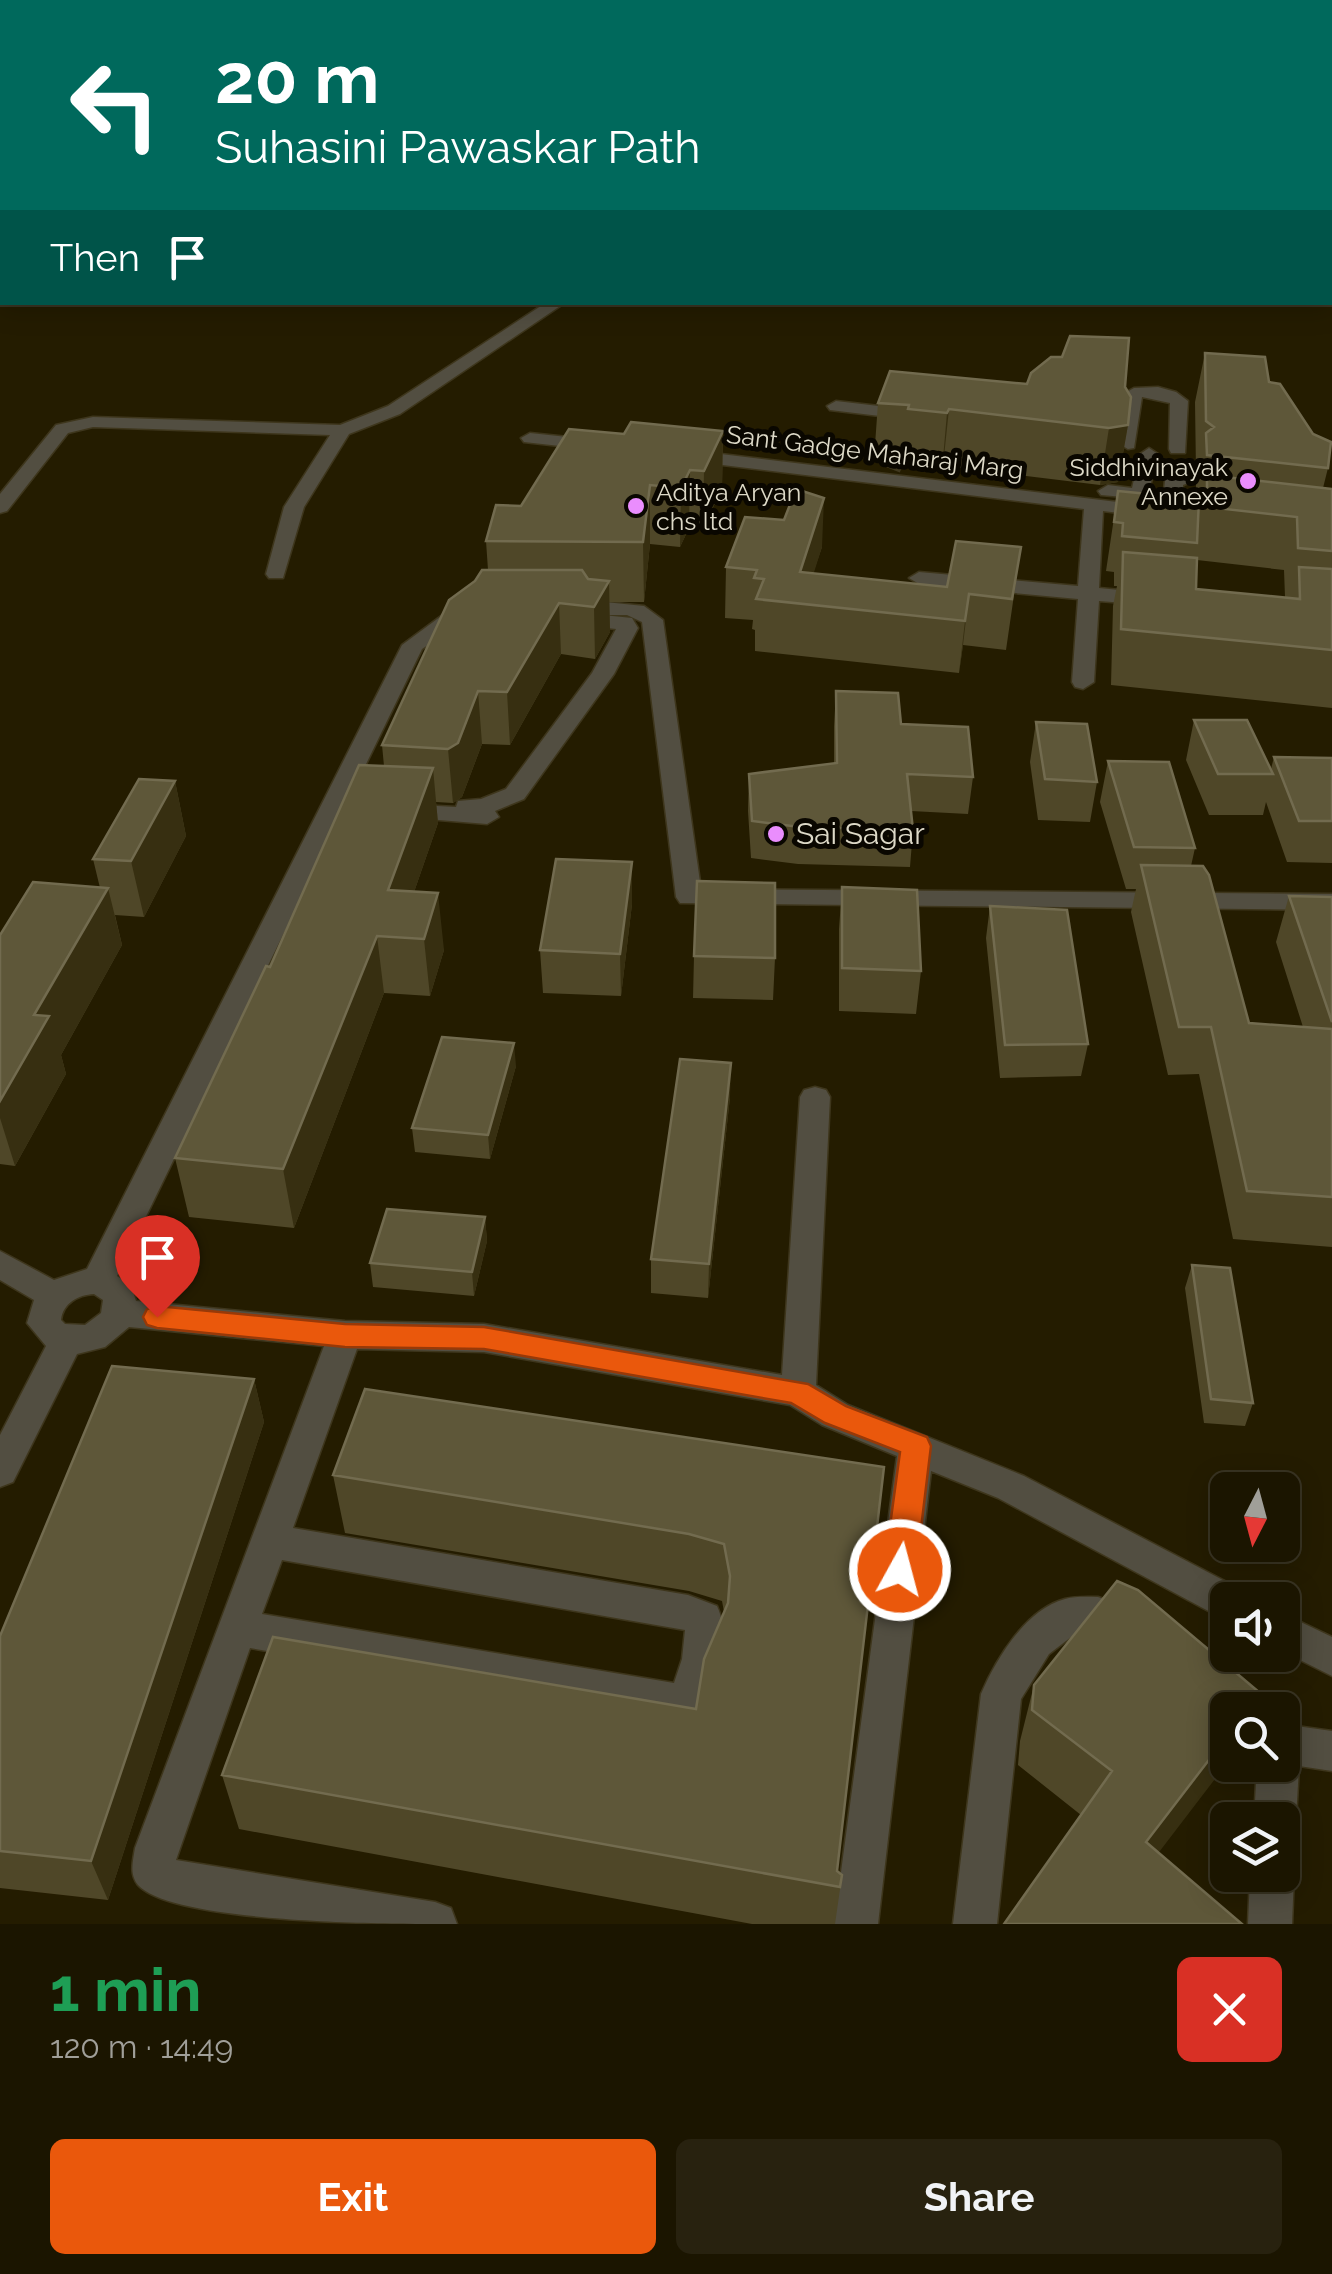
<!DOCTYPE html>
<meta charset="utf-8">
<style>
body{margin:0;font-family:Raleway,sans-serif;background:#28220f;color:#f1f3f6;height:100vh;display:flex;flex-direction:column;font-size:38px;white-space:nowrap}
*{box-sizing:border-box;margin:0}
p{font-size:32px;color:#a09f99}
.icon{flex:none;width:55px;height:55px;fill:none;stroke:currentColor;stroke-width:2;stroke-linecap:round;stroke-linejoin:round}
.map{position:relative;height:1924px;overflow:hidden}
.sheet{display:flex;flex-direction:column;background:#1b1500;flex:1}
.sheet>*{flex:none}
.hud{position:absolute;left:0px;top:0px;width:1332px;height:305px;box-shadow:0 5px 25px #0003,0 0 0 2px #393422;background:#00695c;color:#fff;overflow:hidden}
.needle{width:65px;rotate:186deg}
.fabs{position:absolute;left:1210px;top:1472px;display:grid;gap:20px}
.fabs a{display:grid;place-items:center;width:90px;height:90px;border-radius:15px;background:#1b1500;box-shadow:0 5px 25px #0003,0 0 0 2px #393422;font-size:50px}
.pin{position:absolute;display:grid;place-items:center;width:85px;height:85px;color:#fff;margin:-102px -42px;border-radius:50% 50% 50% 0;rotate:-45deg;box-shadow:0 0 10px #0007}
.pin .icon{rotate:45deg}
.me{position:absolute;width:110px;margin:-55px;rotate:7deg;stroke-linejoin:round;filter:drop-shadow(0 0 8px #0008)}
.turn{display:flex;align-items:center;gap:35px;height:210px;padding:0 50px;font-size:45px}
.turn .icon{width:130px;height:130px;stroke-width:2.5}
.turn b{display:block;font-size:70px;line-height:85px}
.then{display:flex;align-items:center;height:95px;padding:0 50px;background:#0003;gap:20px;font-size:38px}
.round{display:grid;place-items:center;flex:none;width:105px;height:105px;border-radius:15px;background:#28220f}
.head{display:flex;align-items:center;justify-content:space-between;height:170px;padding:0 50px}
h1{font-size:60px;font-weight:700;line-height:75px;color:#1e9e55}
.action{display:flex;gap:20px;margin-top:auto;padding:20px 50px}
.action a{flex:1;height:115px;border-radius:15px;background:#ea580c;color:#fff;font-size:40px;font-weight:700;line-height:115px;text-align:center}
.action a+a{background:#28220f;color:#f1f3f6}
.map>svg:first-child{display:block}
.lines{fill:none;stroke-linecap:round;stroke-linejoin:round}
.minor-tunnel{stroke:#40381e;stroke-width:19;stroke-dasharray:19 10;stroke-linecap:butt}
.minor-casing{stroke:#3e361c;stroke-width:3}
.tertiary-casing{stroke:#3e361c;stroke-width:3}
.minor{fill:#524e41;fill-rule:evenodd}
.tertiary{fill:#524e41;fill-rule:evenodd}
.wall{fill:#4f4728;fill-rule:evenodd}
.shaded-wall{fill:#372f11}
.building{fill:#5e5739;stroke:#726b4f;stroke-width:2.5}
.route{fill:#ea580c;stroke:#983908;stroke-width:2.5}
.poi-dot{fill:#ea8dfd;stroke:#0a0700;stroke-width:4}
.labels{text-anchor:middle;stroke-width:10;stroke-linejoin:round;paint-order:stroke}
.far-street-label{font-size:25px;fill:#ddd9c7;stroke:#0a0700}
.far-poi-label{font-size:25px;fill:#ddd9c7;stroke:#0a0700;text-anchor:end}
.poi-label{font-size:30px;fill:#ddd9c7;stroke:#0a0700;text-anchor:start}
</style>
<div class="map">
<svg width="1332" height="1924" viewBox="0 0 1332 1924">
<rect width="100%" height="100%" fill="#241c00"/>
<g class="lines">
<!-- minor-tunnel -->
<path class="minor-tunnel" d="M891,469L908,427"/>
<!-- minor casing -->
<g class="minor-casing">
<path id="minor" d="M1330,49H1332V55H1330Z
M0,73L2,74V80L0,81Z
M1330,254H1332V264H1330Z
M547,302H566L400,414L349,434L304,507L283,578H269L266,574L284,507L330,435L93,427L68,433L7,511L0,513V494L56,425L93,417L340,425L388,406Z
M1158,387L1176,392L1188,401L1185,453H1171L1169,449L1170,403L1142,397L1134,448L1128,449L1119,444L1125,393L1134,388Z
M836,401L913,410L922,415L913,420L830,410L827,406Z
M530,433L596,440L605,445L596,450L524,442L521,438Z
M1149,448L1158,454L1147,499L1101,495L1098,491L1108,485L1132,488L1140,454Z
M688,450L1159,507V515L1152,517L1103,511L1099,588L1151,593L1162,599L1151,605L1099,601L1094,682L1083,689L1075,687L1072,682L1078,599L919,584L909,578L919,572L1078,586L1084,509L681,460V452Z
M1174,474L1191,473L1200,479L1183,485L1182,513L1172,519L1162,513L1165,480Z
M605,602L644,606L663,620L701,889L1332,894V910L680,903L676,897L642,622L627,615H603L632,618L638,628L614,674L524,799L495,811L499,817L487,824L391,816L388,811L400,804L456,807L458,801L481,799L506,789L592,673L616,629L590,626L587,621L595,615L575,616L564,610L575,604Z
M467,607L478,613L475,618L464,621L422,649L117,1276L131,1285L136,1301L345,1321L484,1324L782,1375L800,1097L804,1090L815,1087L826,1090L830,1097L816,1385L848,1405L1024,1476L1242,1590L1247,1600H1228V1619L1214,1614L998,1498L931,1471L878,1924H834L897,1456L822,1425L790,1405L484,1352L357,1349L293,1528L688,1595L717,1606C733,1642 718,1677 703,1711L674,1721L250,1648L176,1860L435,1902L451,1908L457,1924C397,1924 174,1924 138,1885C129,1874 133,1861 135,1848L324,1346L129,1327L105,1347L77,1354L13,1482L0,1487V1435L46,1346L27,1323L34,1300L0,1280V1251L54,1280L87,1269L402,645L448,611ZM94,1294L103,1300L101,1313L85,1325L65,1324L61,1320C63,1303 78,1295 94,1294ZM282,1560L685,1630L682,1659L674,1683L262,1614Z
M1098,1597L1138,1611L1144,1624L1138,1637L1124,1642L1098,1633L1075,1634L1049,1654L1021,1699L997,1924H953L981,1694C996,1659 1026,1609 1065,1599C1076,1596 1087,1597 1098,1597Z
M1282,1613L1332,1637V1676L1282,1651Z
M1282,1724L1332,1731V1771L1299,1766L1296,1820L1290,1835L1282,1838V1820H1254L1257,1765H1282Z
M1282,1857L1287,1860L1294,1875L1292,1924H1248L1250,1875H1282Z"/>
</g>
<!-- tertiary casing -->
<g class="tertiary-casing">
<path id="tertiary" d="M584,0H616L617,2H586Z"/>
</g>
<!-- minor -->
<use href="#minor" class="minor"/>
<!-- tertiary -->
<use href="#tertiary" class="tertiary"/>
</g>
<!-- wall -->
<path class="wall" d="M1205,353L1269,382L1328,468L1323,488L1332,489V708L1111,685L1113,606L1117,586H1114V572L1106,571L1118,491L1196,499V484L1198,474L1196,472L1195,402ZM1197,560L1284,570L1285,597L1196,589Z
M1027,384L1125,387L1128,425L1118,482L1100,485L943,466L942,470L903,466V462L874,459L878,403Z
M723,431L722,488L703,529L689,528L680,547L650,544L644,602H609L610,632L595,659L561,654L510,745L482,744L462,797L453,803L436,802L438,823L414,892L444,950L430,996L384,993L294,1228L189,1217L175,1158L270,967L384,766L382,745L475,581L488,570L486,541L521,506L624,434Z
M784,520L822,547L813,573L947,587L1021,547L1006,650L963,645L959,673L755,651V630L752,629L753,620L725,618L726,567Z
M836,691L901,724L973,777L968,814L911,811L913,830L910,867L798,864L751,858L748,811L749,774L834,763V726Z
M1194,720L1271,769L1274,757L1332,758V863L1287,862L1266,802L1263,815H1209L1186,760Z
M1036,722L1097,782L1090,822L1038,820L1030,762Z
M1108,761L1195,848L1191,866L1249,1023L1303,1027L1276,942L1289,896L1332,897V1247L1233,1239L1199,1074L1168,1075L1131,912L1136,889H1126L1100,802Z
M175,781L186,836L144,917L115,915L122,945L61,1055L66,1074L15,1166L0,1164V935L100,888L93,859Z
M842,887L921,971L916,1014L839,1011V929Z
M632,904L621,996L543,993L540,950Z
M990,906L1088,1044L1081,1076L1000,1078L986,938Z
M694,956L775,958L773,1000L693,998Z
M516,1066L490,1159L415,1152L412,1128Z
M730,1097L708,1298L651,1293V1259Z
M485,1217L487,1241L474,1296L373,1287L370,1263Z
M1192,1265L1253,1403L1245,1426L1204,1423L1185,1288Z
M254,1379L264,1422L108,1900L0,1888V1636Z
M884,1467L837,1871L842,1875L835,1924H752L239,1829L222,1775L696,1709L724,1612L722,1601L689,1591L345,1533L333,1475Z
M1034,1685L1260,1693L1081,1815L1018,1765L1020,1741Z"/>
<!-- shaded-wall -->
<path class="shaded-wall" d="M2,168V210L0,212V170Z
M949,409L943,466L942,470L947,413Z
M1128,425L1118,482L1100,485L1109,428Z
M723,431L722,488L703,529L704,471Z
M690,470L689,528L680,547L681,488Z
M650,485V544L644,602L643,542Z
M824,498L822,547L804,604L800,572Z
M609,581L610,632L595,659L594,607Z
M969,594L963,645L959,673L965,621Z
M559,603L561,654L510,745L507,692Z
M478,691L482,744L462,797L453,803L448,749Z
M433,768L438,823L398,938L388,890Z
M175,781L186,836L144,917L131,861Z
M632,862V904L621,996L620,954Z
M108,888L122,945L61,1055L66,1074L15,1166L0,1118V1101L34,1015Z
M438,893L444,950L430,996L424,939Z
M377,936L384,993L294,1228L283,1169Z
M514,1043L516,1066L490,1159L488,1135Z
M731,1063L730,1097L708,1298L709,1264Z
M485,1217L487,1241L474,1296L472,1272Z
M254,1379L264,1422L108,1900L91,1861Z
M1260,1693L1253,1710H1247Z
M1228,1735V1762L1127,1894L1146,1842Z"/>
<!-- building -->
<path class="building" d="M2,92V134L0,135V93Z
M2,136V168L0,170V137Z
M1070,336L1129,338L1125,387L1131,397L1128,425L1109,428L949,409L947,413L908,409L909,405L878,403L890,371L1027,384L1031,373L1051,357H1062Z
M1205,353L1265,357L1269,382L1280,384L1313,434L1331,442L1328,468L1207,455L1206,433L1214,427L1206,421Z
M631,422L723,431L704,471L690,470L681,488L650,485L643,542L486,541L496,505L521,506L569,429L624,434Z
M1207,475L1332,489V551L1298,548L1297,517L1207,507Z
M796,489L824,498L800,572L947,587L956,541L1021,547L1012,599L969,594L965,621L756,599L764,579L754,578L757,570L726,567L745,517L784,520Z
M1118,491L1199,499L1197,543L1122,536L1123,523L1114,522Z
M1123,552L1197,558L1196,589L1300,599L1299,567L1332,569V650L1121,629Z
M482,570H582L588,579L609,581L594,607L559,603L507,692L478,691L458,743L448,749L382,745L449,600L475,581Z
M836,691L898,693L901,724L968,727L973,777L907,774L913,830L800,827L752,821L749,774L837,763Z
M1194,720H1247L1273,774H1218Z
M1036,722L1087,724L1097,782L1045,779Z
M1274,757L1332,758V821H1299Z
M1108,761L1169,762L1195,848L1134,847Z
M359,765L433,768L388,890L438,893L424,939L377,936L283,1169L175,1158L266,966L270,967Z
M139,779L175,781L131,861L93,859Z
M556,859L632,862L620,954L540,950Z
M1141,865L1203,866L1209,875L1249,1023L1332,1029V1197L1247,1191L1211,1027H1179Z
M697,881L775,883V958L694,956Z
M33,882L108,888L34,1015L49,1016L0,1101V935Z
M842,887L917,890L921,971L842,968Z
M1289,896L1332,897V1022Z
M990,906L1067,910L1088,1044L1005,1045Z
M442,1037L514,1043L488,1135L412,1128Z
M680,1059L731,1063L709,1264L651,1259Z
M387,1209L485,1217L472,1272L370,1263Z
M1192,1265L1230,1268L1253,1403L1211,1399Z
M112,1366L254,1379L91,1861L0,1851V1636Z
M365,1389L884,1467L837,1871L842,1875L840,1887L222,1775L273,1637L696,1709L704,1659L728,1603L730,1576L724,1544L689,1534L333,1475Z
M1117,1581L1138,1590L1260,1693L1247,1710H1228V1735L1146,1842L1242,1924H1004L1112,1771L1032,1710L1034,1685Z"/>
<!-- route -->
<path class="route" d="M157,1306L345,1324L484,1327L808,1384L846,1406L927,1437L931,1446L916,1570L911,1580L900,1584L889,1580L884,1570L900,1452L825,1423L791,1403L484,1349L345,1347L157,1328L147,1325L143,1317L147,1309Z"/>
<!-- markers -->
<g class="poi-dot">
<circle cx="1248" cy="481" r="10"/>
<circle cx="636" cy="506" r="10"/>
<circle cx="776" cy="834" r="10"/>
</g>
<g class="labels">
<!-- far-street labels -->
<g class="far-street-label">
<text transform="translate(875 452) rotate(7)" y="9">Sant Gadge Maharaj Marg</text>
</g>
<!-- far-poi labels -->
<g class="far-poi-label">
<text x="1228" y="476">Siddhivinayak<tspan x="1228" dy="29">Annexe</tspan></text>
<text x="656" y="501" text-anchor="start">Aditya Aryan<tspan x="656" dy="29">chs ltd</tspan></text>
</g>
<!-- poi labels -->
<g class="poi-label">
<text x="796" y="844">Sai Sagar</text>
</g>
</g>
</svg>
<div class="fabs">
<a><svg class="needle" viewBox="-14 -14 28 28"><path d="M0-13l5 13h-10z" fill="#e53935"/><path d="M0 13l5-13h-10z" fill="#a09f99"/></svg></a>
<a><svg class="icon" aria-label="sound" viewBox="0 0 24 24"><path d="M4 9h4l5-4v14l-5-4H4zM17 9q2 3 0 6"/></svg></a>
<a><svg class="icon" aria-label="search" viewBox="0 0 24 24"><circle cx="10" cy="10" r="6"/><path d="M15 15l6 6"/></svg></a>
<a><svg class="icon" aria-label="layers" viewBox="0 0 24 24"><path d="M12 4l9 5-9 5-9-5zM3 14l9 5 9-5"/></svg></a>
</div>
<div class="pin" style="left:157px;top:1317px;background:#d93025"><svg class="icon" aria-label="arrive" viewBox="0 0 24 24"><path d="M6 21V4h12l-3 4 3 4H6"/></svg></div>
<svg class="me" style="left:900px;top:1570px" viewBox="-20 -20 40 40"><circle r="17" fill="#ea580c" stroke="#fff" stroke-width="3"/><path d="M0-11L8 9 0 5-8 9z" fill="#fff"/></svg>
<div class="hud">
<div class="turn"><svg class="icon" aria-label="left" viewBox="0 0 24 24"><path d="M17 20v-9H6M10 6l-5 5 5 5"/></svg><div><b>20 m</b>Suhasini Pawaskar Path</div></div>
<div class="then">Then<svg class="icon" aria-label="arrive" viewBox="0 0 24 24"><path d="M6 21V4h12l-3 4 3 4H6"/></svg></div>
</div>
</div>
<section class="sheet">
<div class="head"><div><h1>1 min</h1><p>120 m · 14:49</p></div><a class="round" style="background:#d93025;color:#fff"><svg class="icon" aria-label="close" viewBox="0 0 24 24"><path d="M6 6l12 12M18 6L6 18"/></svg></a></div>
<div class="action"><a>Exit</a><a>Share</a></div>
</section>
